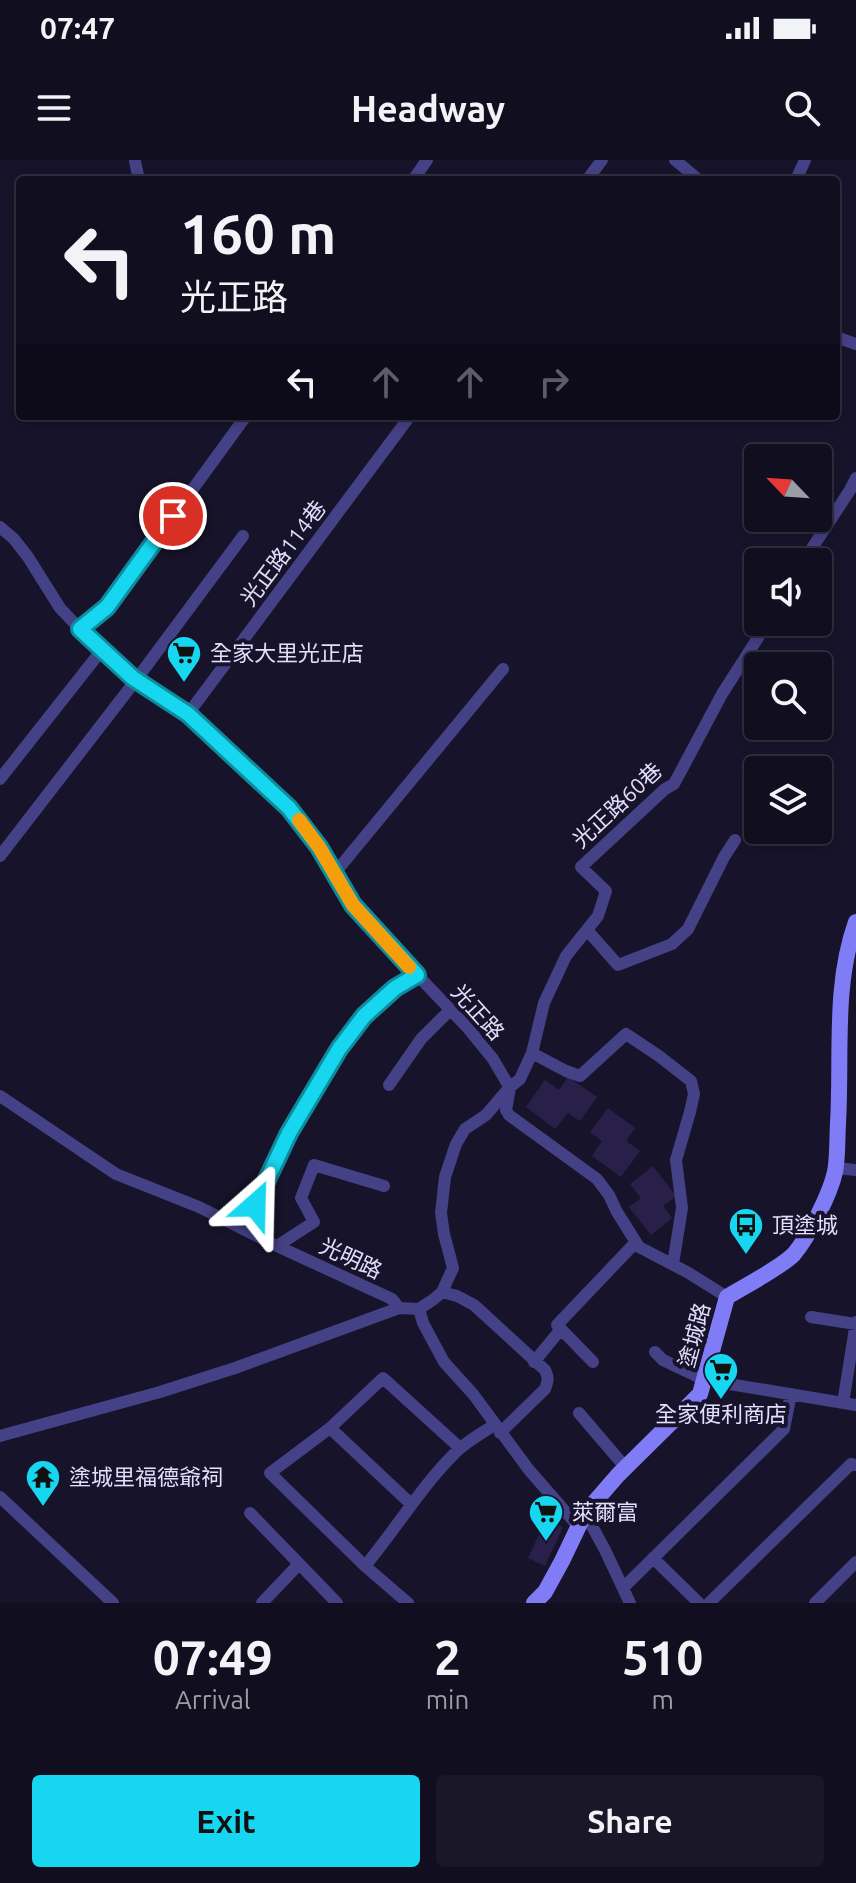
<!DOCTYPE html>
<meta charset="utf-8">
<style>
body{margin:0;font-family:Ubuntu,"Noto Sans TC",sans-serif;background:#1a1729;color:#f1f3f6;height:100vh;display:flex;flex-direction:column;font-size:30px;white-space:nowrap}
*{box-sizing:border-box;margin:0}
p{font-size:26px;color:#9c9ca5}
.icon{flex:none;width:44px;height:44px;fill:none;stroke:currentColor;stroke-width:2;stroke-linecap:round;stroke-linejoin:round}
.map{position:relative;height:1443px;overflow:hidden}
.sheet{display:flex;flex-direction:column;background:#110e20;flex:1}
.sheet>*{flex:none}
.hud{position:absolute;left:16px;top:16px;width:824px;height:244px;border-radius:8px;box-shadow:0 4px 12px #0003,0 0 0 2px #302e3e;background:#110e20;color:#f1f3f6;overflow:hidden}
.needle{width:52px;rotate:295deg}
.buttons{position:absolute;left:744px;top:284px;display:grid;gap:16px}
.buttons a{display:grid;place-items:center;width:88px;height:88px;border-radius:8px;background:#110e20;box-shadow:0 4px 12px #0003,0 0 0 2px #302e3e;font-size:40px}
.pin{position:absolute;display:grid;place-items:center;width:68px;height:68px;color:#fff;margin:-34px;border:4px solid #fff;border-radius:50%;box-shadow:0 2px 8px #0007}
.me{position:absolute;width:88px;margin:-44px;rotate:25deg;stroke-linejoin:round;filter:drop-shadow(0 0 6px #0008)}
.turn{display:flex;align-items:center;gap:28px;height:168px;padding:0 32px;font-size:36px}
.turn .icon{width:104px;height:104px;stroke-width:2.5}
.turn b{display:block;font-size:56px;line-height:68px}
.lanes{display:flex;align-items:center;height:76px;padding:0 32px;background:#0003;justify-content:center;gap:40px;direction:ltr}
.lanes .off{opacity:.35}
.eta{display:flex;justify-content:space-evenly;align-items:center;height:136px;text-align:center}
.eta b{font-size:48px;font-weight:700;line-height:56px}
.button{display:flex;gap:16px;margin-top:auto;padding:16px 32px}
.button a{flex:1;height:92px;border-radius:8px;background:#17d7f0;color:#111;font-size:32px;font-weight:700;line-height:92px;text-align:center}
.button a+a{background:#1a1729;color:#f1f3f6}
.status{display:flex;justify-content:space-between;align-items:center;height:56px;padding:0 40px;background:#110e20;direction:ltr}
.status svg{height:22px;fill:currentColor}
header{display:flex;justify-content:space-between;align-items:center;height:104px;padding:0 32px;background:#110e20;font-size:36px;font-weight:700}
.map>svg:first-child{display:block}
.building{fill:#29204a}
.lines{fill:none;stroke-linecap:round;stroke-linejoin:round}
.street{stroke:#454186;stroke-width:12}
.secondary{stroke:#807cf6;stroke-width:16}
.route-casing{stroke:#0f8c9c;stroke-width:20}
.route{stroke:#17d7f0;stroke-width:14}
.slow{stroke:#f59e0b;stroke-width:14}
.labels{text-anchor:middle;stroke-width:8;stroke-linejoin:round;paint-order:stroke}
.street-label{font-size:22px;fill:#e2defd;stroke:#17132a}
.poi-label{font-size:22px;fill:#e2defd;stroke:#17132a;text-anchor:start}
</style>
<div class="status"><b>07:47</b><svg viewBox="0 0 49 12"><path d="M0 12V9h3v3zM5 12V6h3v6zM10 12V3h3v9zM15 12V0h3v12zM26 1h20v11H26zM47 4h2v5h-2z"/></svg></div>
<header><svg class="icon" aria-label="menu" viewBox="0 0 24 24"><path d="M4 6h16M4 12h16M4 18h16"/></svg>Headway<svg class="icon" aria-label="search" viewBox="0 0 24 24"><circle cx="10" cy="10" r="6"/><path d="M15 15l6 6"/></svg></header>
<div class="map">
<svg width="856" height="1443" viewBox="0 0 856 1443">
<rect width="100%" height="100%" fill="#17132a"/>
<!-- building -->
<path class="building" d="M568,917L597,937L580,961L568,953L555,969L526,947L545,920L559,930Z
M608,948L635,968L626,981L640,991L621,1017L592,996L602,981L590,972Z
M653,1006L676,1036L663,1046L672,1058L651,1075L629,1047L641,1038L630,1024Z
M546,1360L563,1367L545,1406L528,1398Z"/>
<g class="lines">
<!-- street -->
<path class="street" d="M675,0L699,20
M135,1L139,20
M413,20L427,0
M587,20L602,0
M796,20L805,0
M836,177L856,184
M0,367L14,379L28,397L60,448L95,485L133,518L188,554L289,648L319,687L353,745L379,775L467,867L493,899L510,928L506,950L509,955L597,1019L609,1035L617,1052L639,1087L687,1112L727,1137
M803,402L850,330L856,318
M80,469L107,447L246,256
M188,554L410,256
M0,619L101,491
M0,696L136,520L243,376
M334,714L503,509
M587,770L618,805L672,784L688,769L724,697L735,680
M532,893L566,911L580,916L626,874L659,896L691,921L694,934L690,952L676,1000L682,1048L673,1104
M389,925L421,879L450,850
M0,936L116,1014L199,1047L277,1086L392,1139L399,1148
M836,1008L856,1010
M243,1069L289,973L339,889L364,856L395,828L417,815
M277,1086L314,1062L301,1038L314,1005L384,1026
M442,1132L457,1136L474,1145L545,1210C549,1218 548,1221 545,1229L500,1273
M419,1149L423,1163L444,1202L473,1234L529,1310L578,1366
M811,1157L856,1164
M655,1192L663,1200L705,1220L856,1245
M534,1202L561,1169
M593,1202L557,1165L636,1082
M843,1243L856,1162
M579,1253L626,1308
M330,1268L411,1344
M0,1276L160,1232L235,1208L399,1148L419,1149L434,1139L442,1132L453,1108L444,1074L441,1053L445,1017L456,984L465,969L486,955L510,927L520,919L532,893L544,843L566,796L598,756L606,731L581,707L665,629L674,624L722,534L768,462
M0,1337L113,1443
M250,1353L337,1443
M585,1353L605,1390L630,1443
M653,1398L699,1443
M365,1406C396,1369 420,1328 454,1294C465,1282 481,1274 494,1265
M623,1428L784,1269L791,1234
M262,1443L299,1404
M408,1443L365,1406L270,1313L330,1268L383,1218L460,1288
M709,1443L851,1304L856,1305
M815,1443L856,1402"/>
<!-- secondary -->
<path class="secondary" d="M534,1443L545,1432L562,1401L585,1353L618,1315L700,1234L727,1137C743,1127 782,1107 794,1094C809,1076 830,1034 835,1012C838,996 837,979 838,963C842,896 833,826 856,762"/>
</g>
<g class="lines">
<!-- route casing -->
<g class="route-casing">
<path id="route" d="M173,356L107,447L80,469L133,518L188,554L289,648L319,687L353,745L417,815L395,828L364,856L339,889L289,973L255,1045"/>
</g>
<!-- route -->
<use href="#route" class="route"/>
<!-- slow -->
<path class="slow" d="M299,660L319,687L353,745L409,807"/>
</g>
<!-- icons -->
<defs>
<g id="supermarket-pin" transform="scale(1.8)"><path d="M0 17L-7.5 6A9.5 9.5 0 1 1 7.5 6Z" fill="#17d7f0" stroke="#17132a"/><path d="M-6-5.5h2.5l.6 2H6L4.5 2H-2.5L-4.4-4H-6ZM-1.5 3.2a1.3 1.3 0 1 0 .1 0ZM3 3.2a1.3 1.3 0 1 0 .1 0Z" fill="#111"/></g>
<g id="bus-pin" transform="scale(1.8)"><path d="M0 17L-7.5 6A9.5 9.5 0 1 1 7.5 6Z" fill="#17d7f0" stroke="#17132a"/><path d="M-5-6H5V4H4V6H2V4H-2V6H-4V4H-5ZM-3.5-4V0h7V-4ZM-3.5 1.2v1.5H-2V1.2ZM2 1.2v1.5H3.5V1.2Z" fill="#111"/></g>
<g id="temple-pin" transform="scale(1.8)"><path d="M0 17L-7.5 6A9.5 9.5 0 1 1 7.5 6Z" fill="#17d7f0" stroke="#17132a"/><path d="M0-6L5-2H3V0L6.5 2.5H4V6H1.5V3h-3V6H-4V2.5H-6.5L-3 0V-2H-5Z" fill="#111"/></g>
</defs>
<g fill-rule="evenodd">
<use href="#supermarket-pin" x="184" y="493"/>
<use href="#bus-pin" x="746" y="1065"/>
<use href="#supermarket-pin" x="721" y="1210"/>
<use href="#temple-pin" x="43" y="1317"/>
<use href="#supermarket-pin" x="546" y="1352"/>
</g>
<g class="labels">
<!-- street labels -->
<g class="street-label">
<text transform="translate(283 393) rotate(-53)" y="8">光正路114巷</text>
<text transform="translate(617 645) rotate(-43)" y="8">光正路60巷</text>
<text transform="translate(478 852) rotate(48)" y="8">光正路</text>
<text transform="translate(351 1098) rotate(25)" y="8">光明路</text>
<text transform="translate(694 1175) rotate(-75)" y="8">塗城路</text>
</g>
<!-- poi labels -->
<g class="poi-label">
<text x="210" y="501">全家大里光正店</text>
<text x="772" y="1073">頂塗城</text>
<text x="721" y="1262" text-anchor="middle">全家便利商店</text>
<text x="69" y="1325">塗城里福德爺祠</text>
<text x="572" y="1360">萊爾富</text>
</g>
</g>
</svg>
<div class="buttons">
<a><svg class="needle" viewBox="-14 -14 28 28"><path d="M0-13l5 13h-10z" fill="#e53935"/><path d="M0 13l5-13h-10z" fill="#9c9ca5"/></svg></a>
<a><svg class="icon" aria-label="sound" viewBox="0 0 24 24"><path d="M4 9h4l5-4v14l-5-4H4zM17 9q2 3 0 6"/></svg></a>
<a><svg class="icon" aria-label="search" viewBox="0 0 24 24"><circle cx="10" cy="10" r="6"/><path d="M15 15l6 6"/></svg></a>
<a><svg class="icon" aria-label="layers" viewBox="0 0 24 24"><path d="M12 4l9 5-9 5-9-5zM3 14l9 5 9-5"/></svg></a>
</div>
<div class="pin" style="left:173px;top:356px;background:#d93025"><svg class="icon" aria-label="arrive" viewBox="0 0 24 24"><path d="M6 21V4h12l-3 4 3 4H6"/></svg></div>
<svg class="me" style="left:255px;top:1045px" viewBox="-20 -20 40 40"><path d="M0-17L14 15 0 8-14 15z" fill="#17d7f0" stroke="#fff" stroke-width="4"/></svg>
<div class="hud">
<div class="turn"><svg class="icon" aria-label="left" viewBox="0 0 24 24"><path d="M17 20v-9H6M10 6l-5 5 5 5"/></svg><div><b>160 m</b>光正路</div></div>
<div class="lanes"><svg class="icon" aria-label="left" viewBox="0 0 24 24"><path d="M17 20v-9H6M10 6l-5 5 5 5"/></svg><svg class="icon off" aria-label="ahead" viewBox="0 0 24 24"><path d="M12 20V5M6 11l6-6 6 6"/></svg><svg class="icon off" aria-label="ahead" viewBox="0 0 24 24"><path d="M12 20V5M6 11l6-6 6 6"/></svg><svg class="icon off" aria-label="right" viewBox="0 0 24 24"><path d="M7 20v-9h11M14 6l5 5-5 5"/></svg></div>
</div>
</div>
<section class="sheet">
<div class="eta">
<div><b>07:49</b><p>Arrival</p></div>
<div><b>2</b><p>min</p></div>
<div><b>510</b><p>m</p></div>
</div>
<div class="button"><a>Exit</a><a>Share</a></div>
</section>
